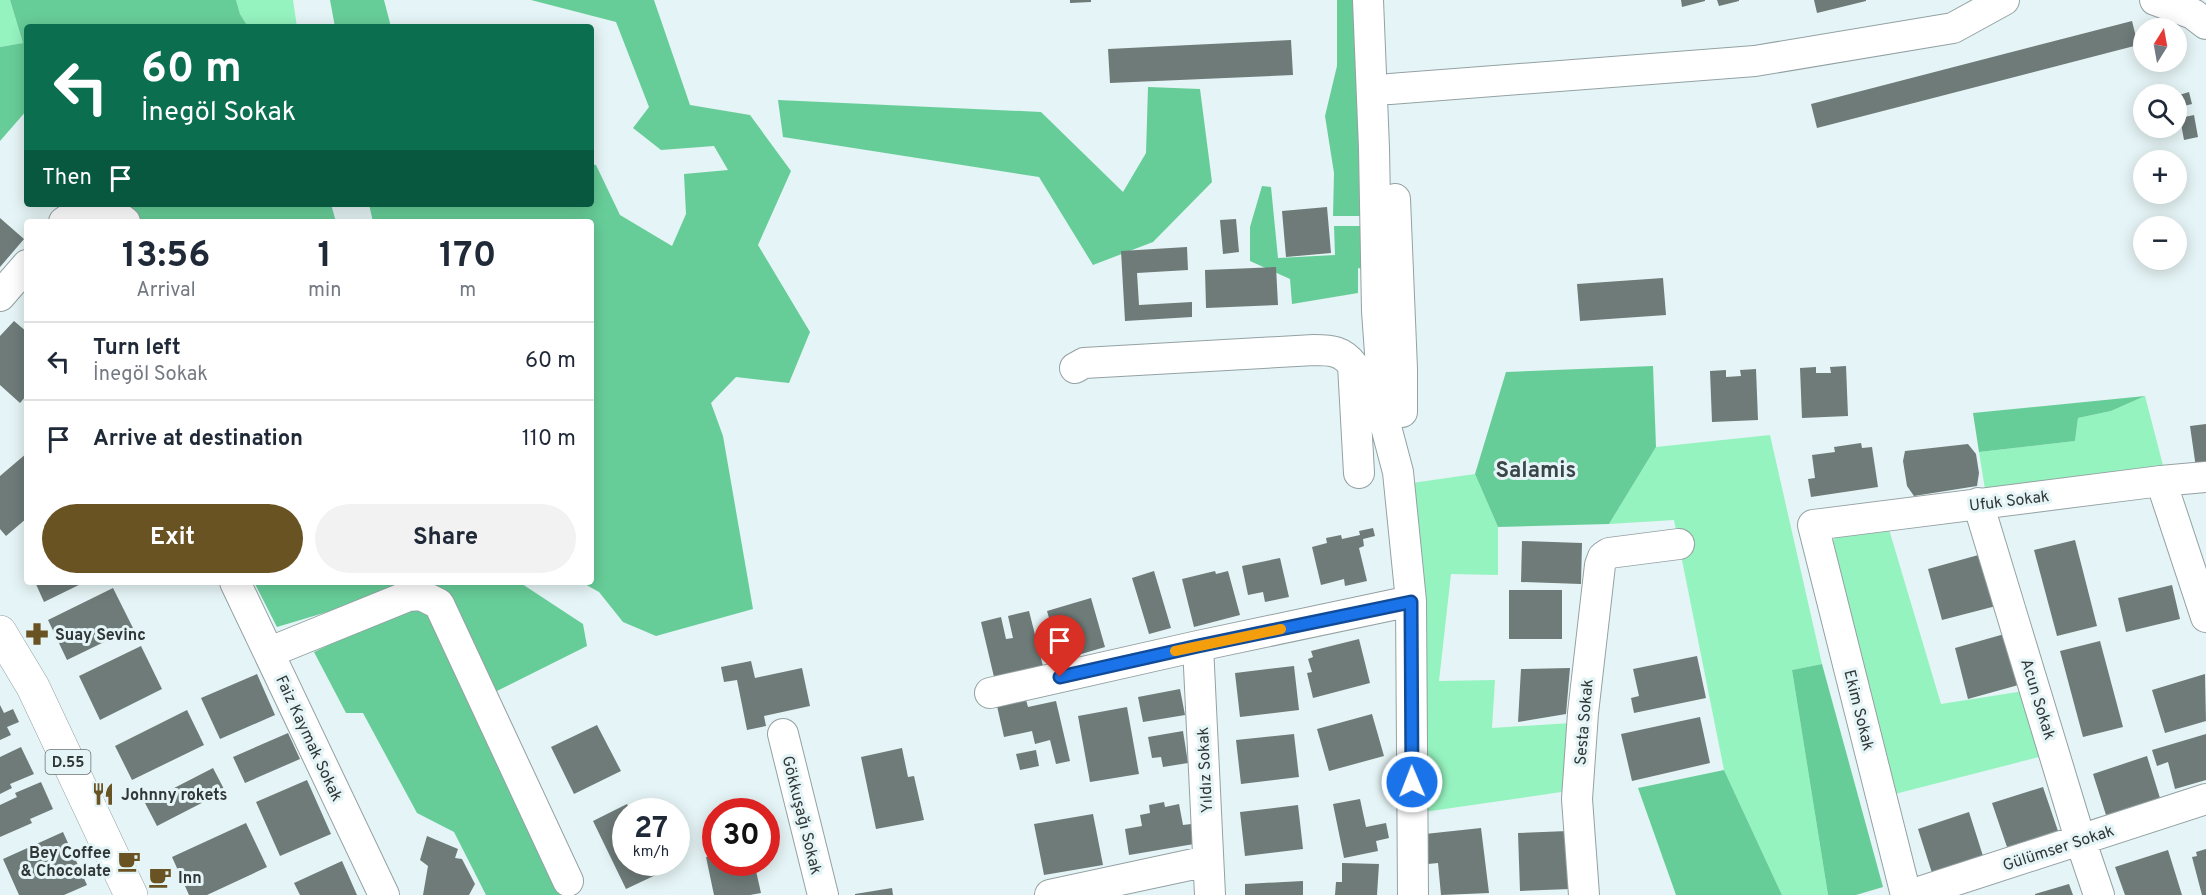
<!DOCTYPE html>
<meta charset="utf-8">
<style>
body{margin:0;font-family:Overpass,sans-serif;background:#f2f2f3;color:#1f2937;height:100vh;display:flex;flex-direction:column;font-size:22px;white-space:nowrap}
*{box-sizing:border-box;margin:0}
p{font-size:20px;color:#747a83}
.icon{flex:none;width:33px;height:33px;fill:none;stroke:currentColor;stroke-width:2;stroke-linecap:round;stroke-linejoin:round}
.map{position:relative;flex:1;overflow:hidden}
.panel{position:absolute;left:24px;top:219px;width:570px;height:366px;display:flex;flex-direction:column;background:#fff;border-radius:6px;box-shadow:0 3px 15px #0003}
.panel>*{flex:none}
.banner{position:absolute;left:24px;top:24px;width:570px;height:183px;border-radius:6px;box-shadow:0 3px 15px #0003;background:#0b6e4f;color:#fff;overflow:hidden}
.needle{width:39px;rotate:11deg}
.tools{position:absolute;left:2133px;top:18px;display:grid;gap:12px}
.tools a{display:grid;place-items:center;width:54px;height:54px;border-radius:50%;background:#fff;box-shadow:0 3px 15px #0003;font-size:30px}
.speed{position:absolute;left:612px;top:798px;display:flex;gap:12px;font-size:30px;font-weight:700;text-align:center}
.speed>*{display:grid;place-content:center;width:78px;height:78px;border-radius:50%;background:#fff;box-shadow:0 3px 15px #0003;line-height:1}
.speed small{font-size:15px;font-weight:400}
.speed .limit{border:9px solid #d22;background:#fff;color:#111}
.pin{position:absolute;display:grid;place-items:center;width:51px;height:51px;color:#fff;margin:-62px -26px;border-radius:50% 50% 50% 0;rotate:-45deg;box-shadow:0 0 6px #0007}
.pin .icon{rotate:45deg}
.me{position:absolute;width:66px;margin:-33px;rotate:359deg;stroke-linejoin:round;filter:drop-shadow(0 0 4px #0008)}
.turn{display:flex;align-items:center;gap:21px;height:126px;padding:0 18px;font-size:27px}
.turn .icon{width:78px;height:78px;stroke-width:2.5}
.turn b{display:block;font-size:42px;line-height:51px}
.then{display:flex;align-items:center;height:57px;padding:0 18px;background:#0003;gap:12px;font-size:22px}
.eta{display:flex;justify-content:space-evenly;align-items:center;height:102px;text-align:center}
.eta b{font-size:36px;font-weight:700;line-height:42px}
.button{display:flex;gap:12px;margin-top:auto;padding:12px 18px}
.button a{flex:1;height:69px;border-radius:36px;background:#6a5323;color:#fff;font-size:24px;font-weight:700;line-height:69px;text-align:center}
.button a+a{background:#f2f2f3;color:#1f2937}
ul{padding:0;list-style:none}
li{display:flex;align-items:center;gap:18px;height:78px;padding:0 18px;border-top:2px solid #e0e1e3}
li div{flex:1}
li b{display:block;font-size:22px}
li em{font-style:normal}
.map>svg:first-child{display:block}
.green{fill:#95f3bf}
.forest{fill:#67cd98}
.building{fill:#6e7b78}
.lines{fill:none;stroke-linecap:round;stroke-linejoin:round}
.minor-casing{stroke:#94a1a3;stroke-width:32}
.major-casing{stroke:#94a1a3;stroke-width:34}
.minor{stroke:#fff;stroke-width:30}
.major{stroke:#fff;stroke-width:33}
.route-casing{stroke:#114b97;stroke-width:15}
.route{stroke:#1a73e8;stroke-width:10}
.slow{stroke:#f59e0b;stroke-width:10}
.labels{text-anchor:middle;stroke-width:6;stroke-linejoin:round;paint-order:stroke}
.shield{fill:#e5f4f6;stroke:#677070;stroke-width:1.5}
.shield-label{font-size:15px;font-weight:bold;fill:#313737}
.street-label{font-size:16px;fill:#313737;stroke:#e5f4f6}
.poi-label{font-size:16px;font-weight:bold;fill:#313737;stroke:#e5f4f6;text-anchor:start}
.district-label{font-size:22px;font-weight:bold;fill:#3b4648;stroke:#e5f4f6}
</style>
<div class="map">
<svg width="2206" height="895" viewBox="0 0 2206 895">
<rect width="100%" height="100%" fill="#e5f4f6"/>
<!-- green -->
<path class="green" d="M0,0H10L23,43L0,47Z
M236,0H293L297,27H248L240,14Z
M2145,396L2165,473L1985,489L1979,452L2075,441L2078,418L2111,411Z
M1770,435L1822,664L1792,670L1828,895H1782L1724,770L1674,520L1609,524L1656,447Z
M1475,474L1498,527V575L1451,574L1439,681L1495,680L1492,728L1571,723L1568,791L1424,812L1412,483Z
M1888,526L1941,704L2024,691L2043,756L1891,795L1828,549L1837,534Z"/>
<!-- forest -->
<path class="forest" d="M10,0H236L240,14L248,27H27V110L0,141V47L23,43Z
M330,0H384L391,27H335Z
M531,0H654L690,105L750,115L791,171L758,245L810,332L789,383L736,377L711,403L723,436L753,609L656,636L623,622L599,592L581,582H591V222H373L369,204H591V164L596,165L620,215L672,246L686,214L684,174L728,170L714,146L661,150L633,128L649,107L616,22Z
M1337,0H1356L1363,216H1333L1334,173L1325,116L1337,66Z
M1148,87L1200,89L1212,182L1153,242L1093,265L1039,177L783,137L778,100L1041,112L1123,192L1146,153Z
M1262,186L1271,187L1278,258L1335,255L1334,226H1363L1367,270L1358,268V293L1292,304L1290,279L1250,261V227Z
M125,204H331L336,222H130Z
M1653,366L1656,447L1609,524L1498,527L1475,474L1506,372Z
M2145,396L2111,411L2078,418L2075,441L1979,452L1973,413Z
M254,582H427L277,627Z
M430,582H519L583,624L587,646L495,692Z
M411,606L429,611L572,895H486L454,832L417,813L363,713H346L314,652Z
M1822,664L1883,887L1856,895H1828L1792,670Z
M1724,770L1782,895H1676L1638,788Z"/>
<!-- building -->
<path class="building" d="M1070,0H1091V2L1070,3Z
M1681,0H1705V1L1682,7Z
M1717,0H1739V1L1719,6Z
M1814,0H1866V1L1817,13Z
M2132,21L2138,45L1817,128L1811,104Z
M1291,40L1293,75L1110,83L1108,49Z
M2189,92L2192,104L2176,108V96Z
M2194,115L2198,137L2184,140L2180,118Z
M1327,207L1331,253L1286,257L1282,211Z
M0,218L24,239L0,267Z
M1236,219L1239,252L1223,254L1220,220Z
M1187,247L1188,270L1137,273L1139,305L1192,302V317L1125,321L1121,251Z
M1276,267L1278,305L1206,308L1205,270Z
M1663,278L1666,315L1580,321L1577,284Z
M14,321L27,332V395L20,403L0,385V336Z
M1846,366L1848,416L1802,418L1800,368L1816,367V373H1831L1830,367Z
M1756,369L1758,420L1712,422L1710,371L1726,370V377L1741,376L1740,370Z
M2206,424V473L2197,475L2190,426Z
M1861,443L1862,448L1872,447L1878,487L1811,497L1808,479L1815,478L1812,455L1835,452L1834,447Z
M1968,444L1976,454L1979,473L1977,486L1914,496L1907,486L1903,461L1905,451Z
M27,453V518L6,536L0,529V476Z
M1373,528L1375,536L1363,539L1364,546L1359,548L1367,581L1345,586L1344,579L1321,585L1312,547L1327,543L1326,538L1341,535L1342,539L1360,535L1359,531Z
M2075,540L2097,626L2057,636L2034,550Z
M1522,541L1582,543L1581,584L1521,582Z
M1982,554L1996,606L1942,620L1928,569Z
M1280,558L1289,597L1265,602L1263,592L1248,595L1242,566Z
M1154,571L1171,628L1149,634L1132,578Z
M1215,571L1216,574L1228,571L1240,615L1194,627L1182,579Z
M35,582H85L44,602Z
M2172,585L2180,619L2126,632L2118,598Z
M113,588L133,628L67,660L48,620Z
M1509,590H1562V639H1509Z
M1091,598L1105,647L1061,660L1047,611Z
M1029,611L1043,666L994,677L981,622L1001,617L1006,639L1013,638L1008,616Z
M2008,633L2022,684L1968,699L1955,648Z
M1359,639L1370,683L1313,698L1307,673L1312,672L1308,659L1313,657L1311,651Z
M2100,641L2123,727L2083,737L2060,651Z
M141,646L162,689L100,720L79,676Z
M1697,656L1706,698L1634,713L1631,698L1639,696L1633,669Z
M751,661L755,678L802,668L810,706L764,716L766,726L747,730L737,680L724,682L721,667Z
M1294,666L1299,710L1240,717L1235,673Z
M1570,668L1566,714L1518,722L1521,669Z
M257,674L275,715L220,739L201,698Z
M2205,674L2206,721L2165,733L2152,690Z
M1180,689L1185,715L1143,722L1138,697Z
M1026,700L1028,707L1056,701L1070,761L1056,764L1050,740L1035,744L1032,731L1004,737L997,706Z
M0,705L4,713L13,709L19,722L7,727L11,735L0,740Z
M1127,707L1139,774L1090,782L1078,716Z
M187,710L204,745L132,780L115,746Z
M1372,714L1384,756L1329,771L1317,729Z
M1700,717L1710,763L1632,781L1621,734Z
M597,725L621,771L574,794L551,747Z
M1183,731L1188,763L1163,767L1161,757L1152,758L1148,737Z
M288,733L300,759L245,783L233,757Z
M1294,734L1299,777L1241,784L1236,740Z
M2206,734V780L2175,789L2168,762L2157,766L2152,750Z
M21,747L34,774L10,784L12,788L0,794V757Z
M902,748L908,777L914,776L924,820L876,829L861,757Z
M1036,750L1039,766L1020,770L1016,754Z
M2147,756L2160,798L2106,815L2093,774Z
M213,768L225,791L157,826L145,803Z
M307,780L331,834L280,856L256,802Z
M41,782L53,809L30,819L32,823L0,837V805L17,797L15,793Z
M2043,787L2058,831L2007,847L1992,803Z
M1360,799L1366,827L1386,823L1389,838L1376,841L1378,851L1344,858L1333,804Z
M1164,802L1165,807L1179,804L1183,825L1191,824L1194,844L1129,855L1125,829L1142,826L1140,815L1150,813L1149,805Z
M627,804L631,812H626V862H655L660,873L626,889L593,821Z
M1298,805L1303,849L1245,856L1240,812Z
M1969,812L1983,856L1932,873L1918,829Z
M1093,814L1103,865L1044,875L1034,824Z
M246,823L267,867L207,895H189L172,857Z
M1481,828L1489,893L1441,895L1438,863L1428,864L1425,834Z
M1568,831L1570,889L1520,891L1518,833Z
M63,832L87,885L64,895H19L3,859Z
M427,836L458,849L455,858L462,859L475,884L469,895H423L428,866L420,860Z
M2206,849V895H2202L2192,857L2197,856L2196,852Z
M2168,850L2182,895H2125L2115,867Z
M716,855V862H754L761,893L750,895H714L706,857Z
M342,861L357,895H300L294,883Z
M1342,863L1379,864L1377,895H1335L1336,882H1342Z
M1303,881V895H1245V884Z
M2069,884L2073,895H2035V894Z
M892,888L893,895H855V894Z"/>
<g class="lines">
<!-- minor casing -->
<g class="minor-casing">
<path id="minor" d="M1368,0L1374,148L1377,311L1385,423L1398,472L1411,601L1413,895
M2155,0L2193,14L2206,24
M1390,89L1755,61L1953,28L2004,0
M1395,199L1402,369V412
M64,222C84,207 105,205 125,222
M0,296L27,265
M1075,368L1084,363L1314,350C1332,350 1342,351 1353,365L1359,473
M2161,481L2206,617
M1978,503L2080,839L2099,895
M235,582L384,895
M1198,646L1210,895
M270,652L408,596L421,595L439,604L568,881
M990,693L1198,646L1411,601
M783,734L823,895
M1050,895L1208,861
M1584,895L1577,799L1583,713L1600,565L1603,557L1609,553L1679,544
M1906,895L1813,525L2161,481L2206,477
M1910,895L2206,799"/>
</g>
<!-- major casing -->
<g class="major-casing">
<path id="major" d="M0,632L33,687L131,895"/>
</g>
<!-- minor -->
<use href="#minor" class="minor"/>
<!-- major -->
<use href="#major" class="major"/>
</g>
<g class="lines">
<!-- route casing -->
<g class="route-casing">
<path id="route" d="M1060,677L1198,646L1411,602L1412,782"/>
</g>
<!-- route -->
<use href="#route" class="route"/>
<!-- slow -->
<path class="slow" d="M1175,651L1281,629"/>
</g>
<!-- icons -->
<defs>
<g id="pharmacy-bare" transform="scale(1.8)"><path d="M-2-6h4v4h4v4h-4v4h-4v-4h-4v-4h4Z" fill="#6a5323" stroke="#e5f4f6" stroke-width="2.5" paint-order="stroke"/></g>
<g id="restaurant-bare" transform="scale(1.8)"><path d="M-5-6h1v4h1v-4h1v4h1v-4h1v5L-1.5 .5V6h-2V.5L-5-1ZM5-6V6H3V1.5H1.5Q1.5-4 5-6Z" fill="#6a5323" stroke="#e5f4f6" stroke-width="2.5" paint-order="stroke"/></g>
<g id="cafe-bare" transform="scale(1.8)"><path d="M-5.5-4.5H6V0H3Q3 3.5 0 3.5H-2.5Q-5.5 3.5-5.5 0ZM3-3.2v2h1.7v-2ZM-6 4.5H4V6H-6Z" fill="#6a5323" stroke="#e5f4f6" stroke-width="2.5" paint-order="stroke"/></g>
</defs>
<g fill-rule="evenodd">
<use href="#pharmacy-bare" x="37" y="634"/>
<use href="#restaurant-bare" x="103" y="794"/>
<use href="#cafe-bare" x="129" y="861"/>
<use href="#cafe-bare" x="160" y="877"/>
</g>
<g class="labels">
<!-- shield labels -->
<rect class="shield" x="45.5" y="750" width="45" height="24" rx="4.5"/>
<g class="shield-label">
<text x="68" y="767">D.55</text>
</g>
<!-- street labels -->
<g class="street-label">
<text transform="translate(2009 500) rotate(-7)" y="6">Ufuk Sokak</text>
<text transform="translate(2039 699) rotate(73)" y="6">Acun Sokak</text>
<text transform="translate(1860 710) rotate(76)" y="6">Ekim Sokak</text>
<text transform="translate(1583 722) rotate(-85)" y="6">Sesta Sokak</text>
<text transform="translate(310 738) rotate(65)" y="6">Faiz Kaymak Sokak</text>
<text transform="translate(1204 770) rotate(-93)" y="6">Yıldız Sokak</text>
<text transform="translate(803 815) rotate(76)" y="6">Gökkuşağı Sokak</text>
<text transform="translate(2058 847) rotate(-18)" y="6">Gülümser Sokak</text>
</g>
<!-- poi labels -->
<g class="poi-label">
<text x="55" y="640">Suay Sevinc</text>
<text x="121" y="800">Johnny rokets</text>
<text x="111" y="858" text-anchor="end">Bey Coffee<tspan x="111" dy="18">&amp; Chocolate</tspan></text>
<text x="178" y="883">Inn</text>
</g>
<!-- district labels -->
<g class="district-label">
<text x="1536" y="477">Salamis</text>
</g>
</g>
</svg>
<div class="tools">
<a><svg class="needle" viewBox="-14 -14 28 28"><path d="M0-13l5 13h-10z" fill="#e53935"/><path d="M0 13l5-13h-10z" fill="#747a83"/></svg></a>
<a><svg class="icon" aria-label="search" viewBox="0 0 24 24"><circle cx="10" cy="10" r="6"/><path d="M15 15l6 6"/></svg></a>
<a>+</a>
<a>−</a>
</div>
<div class="speed"><div>27<small>km/h</small></div><div class="limit">30</div></div>
<div class="pin" style="left:1060px;top:677px;background:#d93025"><svg class="icon" aria-label="arrive" viewBox="0 0 24 24"><path d="M6 21V4h12l-3 4 3 4H6"/></svg></div>
<svg class="me" style="left:1412px;top:782px" viewBox="-20 -20 40 40"><circle r="17" fill="#1a73e8" stroke="#fff" stroke-width="3"/><path d="M0-11L8 9 0 5-8 9z" fill="#fff"/></svg>
<div class="banner">
<div class="turn"><svg class="icon" aria-label="left" viewBox="0 0 24 24"><path d="M17 20v-9H6M10 6l-5 5 5 5"/></svg><div><b>60 m</b>İnegöl Sokak</div></div>
<div class="then">Then<svg class="icon" aria-label="arrive" viewBox="0 0 24 24"><path d="M6 21V4h12l-3 4 3 4H6"/></svg></div>
</div>
<section class="panel">
<div class="eta">
<div><b>13:56</b><p>Arrival</p></div>
<div><b>1</b><p>min</p></div>
<div><b>170</b><p>m</p></div>
</div>
<ul>
<li><svg class="icon" aria-label="left" viewBox="0 0 24 24"><path d="M17 20v-9H6M10 6l-5 5 5 5"/></svg><div><b>Turn left</b><p>İnegöl Sokak</p></div><em>60 m</em></li>
<li><svg class="icon" aria-label="arrive" viewBox="0 0 24 24"><path d="M6 21V4h12l-3 4 3 4H6"/></svg><div><b>Arrive at destination</b></div><em>110 m</em></li>
</ul>
<div class="button"><a>Exit</a><a>Share</a></div>
</section>
</div>
